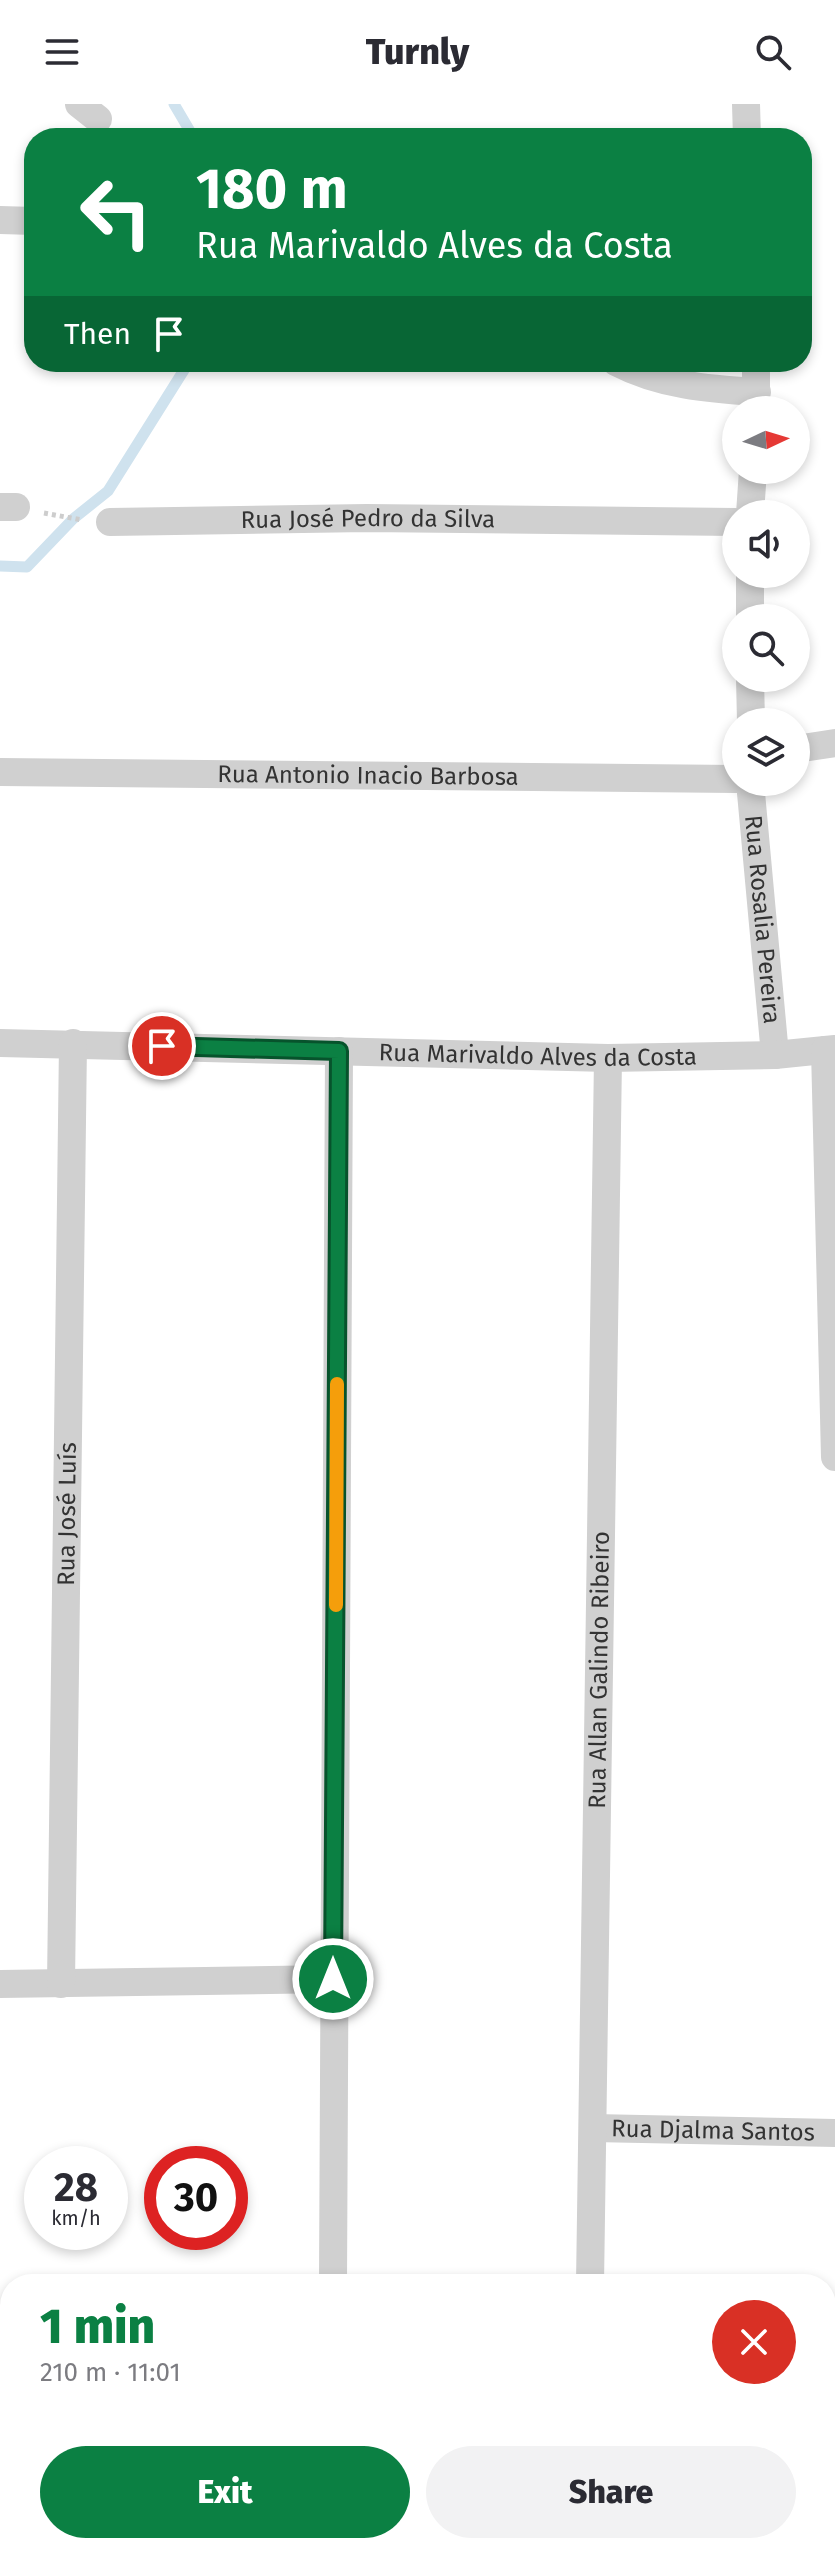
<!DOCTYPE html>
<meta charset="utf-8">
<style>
body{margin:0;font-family:"Fira Sans",sans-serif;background:#f2f2f3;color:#2b2b33;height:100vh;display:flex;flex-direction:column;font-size:30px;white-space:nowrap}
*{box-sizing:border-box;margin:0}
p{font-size:26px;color:#7c7c81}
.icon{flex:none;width:44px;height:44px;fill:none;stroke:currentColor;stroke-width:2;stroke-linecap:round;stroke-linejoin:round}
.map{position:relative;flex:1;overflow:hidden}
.sheet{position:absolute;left:0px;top:2170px;width:836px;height:280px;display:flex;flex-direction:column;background:#fff;border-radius:32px 32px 0 0;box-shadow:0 4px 12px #0003}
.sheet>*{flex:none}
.hud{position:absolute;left:24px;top:24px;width:788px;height:244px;border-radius:32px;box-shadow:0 4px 12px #0003;background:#0b8043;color:#fff;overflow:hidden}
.needle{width:52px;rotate:86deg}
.buttons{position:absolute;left:722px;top:292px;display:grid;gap:16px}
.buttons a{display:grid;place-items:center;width:88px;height:88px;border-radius:50%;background:#fff;box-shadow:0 4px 12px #0003;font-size:40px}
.speed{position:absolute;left:24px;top:2042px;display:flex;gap:16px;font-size:40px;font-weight:700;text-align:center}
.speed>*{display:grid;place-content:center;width:104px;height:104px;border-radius:50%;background:#fff;box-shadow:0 4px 12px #0003;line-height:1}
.speed small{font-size:20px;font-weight:400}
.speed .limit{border:12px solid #d22;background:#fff;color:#111}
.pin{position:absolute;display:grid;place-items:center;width:68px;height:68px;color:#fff;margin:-34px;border:4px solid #fff;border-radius:50%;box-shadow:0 2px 8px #0007}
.me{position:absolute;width:88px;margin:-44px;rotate:0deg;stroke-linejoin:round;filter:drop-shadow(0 0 6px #0008)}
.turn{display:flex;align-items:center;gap:28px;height:168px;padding:0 40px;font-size:36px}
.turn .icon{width:104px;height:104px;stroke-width:2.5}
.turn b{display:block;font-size:56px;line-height:68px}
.then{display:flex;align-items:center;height:76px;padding:0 40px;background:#0003;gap:16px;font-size:30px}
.round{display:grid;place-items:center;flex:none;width:84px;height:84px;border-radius:42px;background:#f2f2f3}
.headline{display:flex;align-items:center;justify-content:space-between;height:136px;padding:0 40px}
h1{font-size:48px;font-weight:800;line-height:60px;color:#0b8043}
.action{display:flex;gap:16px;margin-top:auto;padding:16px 40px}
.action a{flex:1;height:92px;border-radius:48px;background:#0b8043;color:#fff;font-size:32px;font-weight:800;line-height:92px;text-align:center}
.action a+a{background:#f2f2f3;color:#2b2b33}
header{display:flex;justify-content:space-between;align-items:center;height:104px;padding:0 40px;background:#fff;font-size:36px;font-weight:800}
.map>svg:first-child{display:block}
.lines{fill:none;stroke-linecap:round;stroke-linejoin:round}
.stream{stroke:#cfe2ee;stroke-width:11}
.path{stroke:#cdcdcd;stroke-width:5;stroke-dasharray:4 4;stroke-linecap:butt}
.minor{stroke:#d0d0d0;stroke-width:28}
.route-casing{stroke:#07532c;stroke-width:20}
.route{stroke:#0b8043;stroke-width:14}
.slow{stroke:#f59e0b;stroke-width:14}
.labels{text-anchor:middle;stroke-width:8;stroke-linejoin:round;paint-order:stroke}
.street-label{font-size:24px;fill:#333;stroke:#fff}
</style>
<header><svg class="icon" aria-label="menu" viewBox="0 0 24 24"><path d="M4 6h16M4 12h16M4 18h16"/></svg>Turnly<svg class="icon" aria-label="search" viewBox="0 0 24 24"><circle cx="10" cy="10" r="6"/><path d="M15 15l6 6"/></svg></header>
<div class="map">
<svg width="835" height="2450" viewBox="0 0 835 2450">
<rect width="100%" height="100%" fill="#fff"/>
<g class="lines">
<!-- stream -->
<path class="stream" d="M174,0L194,34
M0,462L27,463L73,415L108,387L189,258"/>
<!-- path -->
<path class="path" d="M44,409L82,416
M0,2385L10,2407
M25,2440L29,2450"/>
<!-- minor -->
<g class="minor">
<path d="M79,0L98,15"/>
<path d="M746,0L747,34"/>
<path d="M0,116L34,117"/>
<path d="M616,258C660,281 708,285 757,288"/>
<path d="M756,258V305"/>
<path d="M0,403H16"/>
<path d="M750,410L753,366"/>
<path id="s1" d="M110,418L367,414L736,418"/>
<path d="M750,470V514"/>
<path d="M750,574L751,618"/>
<path d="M796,645L835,639"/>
<path id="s2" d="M0,668L736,675"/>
<path id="s3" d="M750,678L775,951"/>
<path id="s4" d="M0,939L608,954L775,951L835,945"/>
<path d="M825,946L835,1353"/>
<path d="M0,1880L333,1875"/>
<path id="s5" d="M61,1880L73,939"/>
<path id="s6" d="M593,2024L835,2029"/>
<path d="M333,2180L339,947"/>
<path id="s7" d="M590,2180L608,954"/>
<path d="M0,2291L10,2292"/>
<path d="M826,2311H835"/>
<path d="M332,2450V2440"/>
<path d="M587,2450V2440"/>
</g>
</g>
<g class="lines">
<!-- route casing -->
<g class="route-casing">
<path id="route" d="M162,942L339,947L333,1875"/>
</g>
<!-- route -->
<use href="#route" class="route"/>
<!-- slow -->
<path class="slow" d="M336,1501L337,1280"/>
</g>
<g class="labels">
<!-- street labels -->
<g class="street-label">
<text dy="8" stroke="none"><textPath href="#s1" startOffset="258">Rua José Pedro da Silva</textPath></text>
<text dy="8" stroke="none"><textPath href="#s2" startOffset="368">Rua Antonio Inacio Barbosa</textPath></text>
<text dy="8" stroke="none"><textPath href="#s3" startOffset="138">Rua Rosalia Pereira</textPath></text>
<text dy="8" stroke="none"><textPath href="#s4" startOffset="538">Rua Marivaldo Alves da Costa</textPath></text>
<text dy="8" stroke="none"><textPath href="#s5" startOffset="470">Rua José Luís</textPath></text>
<text dy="8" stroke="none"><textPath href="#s7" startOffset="614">Rua Allan Galindo Ribeiro</textPath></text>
<text dy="8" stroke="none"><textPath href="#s6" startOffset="120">Rua Djalma Santos</textPath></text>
</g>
</g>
</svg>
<div class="buttons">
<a><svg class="needle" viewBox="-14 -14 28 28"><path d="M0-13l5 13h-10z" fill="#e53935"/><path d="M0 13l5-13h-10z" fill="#7c7c81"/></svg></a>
<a><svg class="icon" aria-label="sound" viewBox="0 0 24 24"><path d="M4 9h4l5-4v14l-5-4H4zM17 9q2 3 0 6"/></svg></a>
<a><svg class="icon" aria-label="search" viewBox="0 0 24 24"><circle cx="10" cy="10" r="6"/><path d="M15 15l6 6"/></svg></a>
<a><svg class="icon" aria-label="layers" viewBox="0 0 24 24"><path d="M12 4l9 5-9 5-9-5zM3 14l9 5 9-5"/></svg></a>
</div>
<div class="speed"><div>28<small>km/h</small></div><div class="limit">30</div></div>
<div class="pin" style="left:162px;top:942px;background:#d93025"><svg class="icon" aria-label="arrive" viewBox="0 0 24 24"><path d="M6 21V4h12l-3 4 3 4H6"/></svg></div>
<svg class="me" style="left:333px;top:1875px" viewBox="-20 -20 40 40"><circle r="17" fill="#0b8043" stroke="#fff" stroke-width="3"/><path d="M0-11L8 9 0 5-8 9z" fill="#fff"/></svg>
<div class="hud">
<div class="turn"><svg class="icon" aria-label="left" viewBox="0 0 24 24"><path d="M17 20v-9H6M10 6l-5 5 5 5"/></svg><div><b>180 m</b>Rua Marivaldo Alves da Costa</div></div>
<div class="then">Then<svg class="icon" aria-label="arrive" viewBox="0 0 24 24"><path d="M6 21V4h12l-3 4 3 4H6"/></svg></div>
</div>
<section class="sheet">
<div class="headline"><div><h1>1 min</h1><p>210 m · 11:01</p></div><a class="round" style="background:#d93025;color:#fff"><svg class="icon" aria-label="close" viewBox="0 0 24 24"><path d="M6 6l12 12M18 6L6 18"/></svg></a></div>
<div class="action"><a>Exit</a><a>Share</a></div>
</section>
</div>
